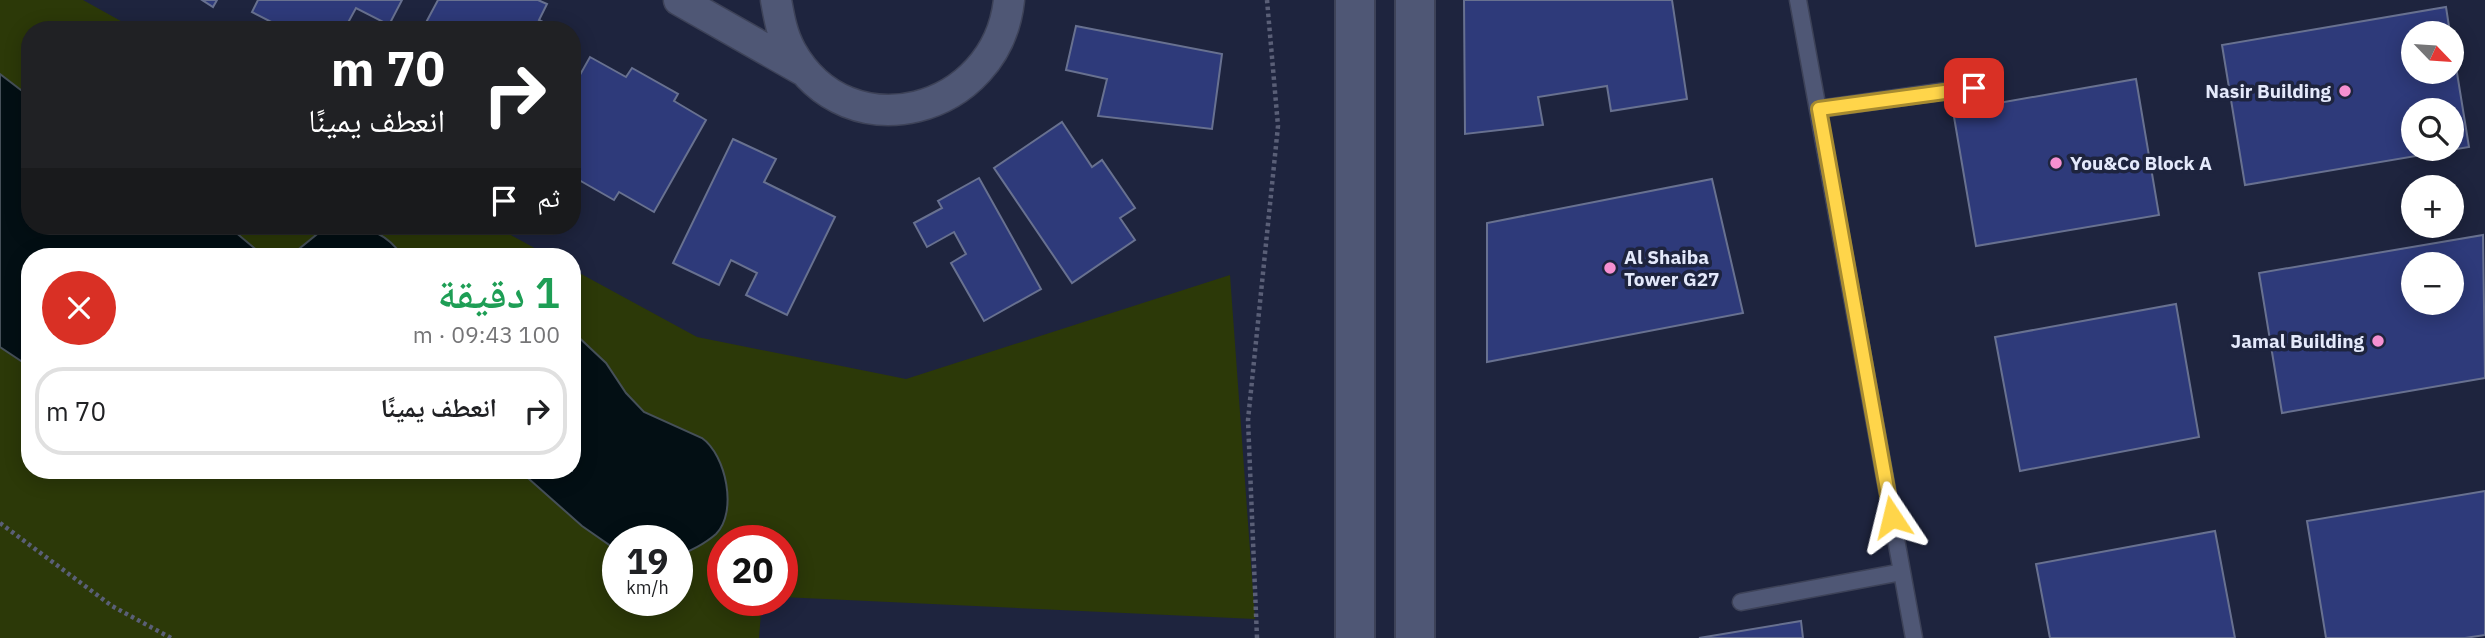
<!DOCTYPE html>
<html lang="ar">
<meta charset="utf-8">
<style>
body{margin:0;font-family:"IBM Plex Sans","Noto Naskh Arabic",sans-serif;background:#f2f2f2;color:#202124;direction:rtl;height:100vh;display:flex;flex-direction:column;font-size:26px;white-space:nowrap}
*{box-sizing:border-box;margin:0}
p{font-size:23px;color:#757577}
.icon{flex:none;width:38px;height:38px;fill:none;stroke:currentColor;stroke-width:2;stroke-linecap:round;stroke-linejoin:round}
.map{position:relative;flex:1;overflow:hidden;direction:ltr}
.panel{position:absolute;left:21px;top:248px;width:560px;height:231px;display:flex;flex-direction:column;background:#fff;border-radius:28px;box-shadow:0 4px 18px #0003;direction:rtl}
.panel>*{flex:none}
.banner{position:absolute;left:21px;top:21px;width:560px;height:214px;border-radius:28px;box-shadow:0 4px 18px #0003;direction:rtl;background:#202124;color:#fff;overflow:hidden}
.needle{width:46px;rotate:115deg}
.tools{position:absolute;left:2401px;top:21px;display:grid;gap:14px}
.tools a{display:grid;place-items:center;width:63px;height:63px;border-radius:50%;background:#fff;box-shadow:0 4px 18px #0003;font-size:35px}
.speed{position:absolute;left:602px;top:525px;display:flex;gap:14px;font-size:35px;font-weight:700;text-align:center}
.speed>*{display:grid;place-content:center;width:91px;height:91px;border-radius:50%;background:#fff;box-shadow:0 4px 18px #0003;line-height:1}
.speed small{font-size:18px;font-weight:400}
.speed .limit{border:10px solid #d22;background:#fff;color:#111}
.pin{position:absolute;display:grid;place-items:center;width:60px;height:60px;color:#fff;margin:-30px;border-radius:14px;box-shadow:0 4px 10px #0006}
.me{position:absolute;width:77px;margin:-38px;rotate:350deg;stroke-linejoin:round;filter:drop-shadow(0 0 5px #0008)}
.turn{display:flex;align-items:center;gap:24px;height:147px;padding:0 21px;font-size:32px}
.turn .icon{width:91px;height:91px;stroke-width:2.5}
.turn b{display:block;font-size:49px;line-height:60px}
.then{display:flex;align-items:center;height:66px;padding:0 21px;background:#0003;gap:14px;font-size:26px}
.round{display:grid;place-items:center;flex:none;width:74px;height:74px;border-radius:37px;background:#f2f2f2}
.overview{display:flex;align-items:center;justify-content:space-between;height:119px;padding:0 21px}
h1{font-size:42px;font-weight:600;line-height:52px;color:#1e9e55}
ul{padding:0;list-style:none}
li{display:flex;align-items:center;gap:21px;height:88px;margin:0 14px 10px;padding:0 7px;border:4px solid #e0e0e0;border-radius:28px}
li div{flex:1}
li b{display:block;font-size:26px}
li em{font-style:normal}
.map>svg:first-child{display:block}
.green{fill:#2c3908;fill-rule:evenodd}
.water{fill:#030f14;stroke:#465059;stroke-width:2}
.building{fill:#2e3a7a;stroke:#687190;stroke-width:2;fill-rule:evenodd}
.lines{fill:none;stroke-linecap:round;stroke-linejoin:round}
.lane-casing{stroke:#3d4258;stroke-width:19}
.street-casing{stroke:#3d4258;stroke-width:33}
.secondary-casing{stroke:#3d4258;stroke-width:42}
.path{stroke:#5a5f77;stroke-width:4.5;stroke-dasharray:3.5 3.5;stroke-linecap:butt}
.lane{stroke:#4f5775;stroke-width:16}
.street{stroke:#4f5775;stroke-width:30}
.secondary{stroke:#4f5775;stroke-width:38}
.route-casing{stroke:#a68a30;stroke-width:18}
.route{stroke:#ffd54a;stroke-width:12}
.poi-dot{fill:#f690d1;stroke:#1e243e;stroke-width:2.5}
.labels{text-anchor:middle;stroke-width:7;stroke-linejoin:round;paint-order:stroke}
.poi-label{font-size:19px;font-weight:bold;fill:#e4e9fb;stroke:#1e243e;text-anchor:end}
</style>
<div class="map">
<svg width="2485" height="638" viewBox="0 0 2485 638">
<rect width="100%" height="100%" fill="#1e243e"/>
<!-- green -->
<path class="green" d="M0,0H83L137,30H30V226H494L551,257H30V471H572V269L697,337L906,379L1230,275L1255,619L782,597V541H723V600H762L759,638H0ZM618,541H677V600H618Z"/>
<!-- water -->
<path class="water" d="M0,74L30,97V226H228L265,257H30V367L0,347Z
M343,226C369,226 389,235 403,257H289L321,231Z
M572,331L606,363L626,393L644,412L702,438C726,455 738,512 716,534C706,543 689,552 677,556V541H618V551L582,526L520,471H572Z"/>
<!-- building -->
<path class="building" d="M202,0H217L213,7Z
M258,0H402L389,25L356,8L344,30H287L252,12Z
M438,0H538L547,4L539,20L558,30H422Z
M1464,0H1672L1687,99L1611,111L1607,86L1538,97L1543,125L1465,134Z
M2446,7L2450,33H2413V72H2452V42L2469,147L2245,185L2222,45ZM2413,110H2452V149H2413Z
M1076,26L1222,54L1212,129L1098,116L1107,79L1066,70Z
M590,57L626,77L632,68L678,94L674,101L706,120L654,212L619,192L614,200L572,176V89Z
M2136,79L2159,215L1976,246L1953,111Z
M1062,122L1092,167L1102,160L1135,208L1120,218L1135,240L1072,283L994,168Z
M733,139L776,159L764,182L835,217L787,315L746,295L757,273L731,260L719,285L673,263Z
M979,178L1041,289L984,321L951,263L966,254L954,232L927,247L914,223L942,208L938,201Z
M1712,179L1743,313L1487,362V223Z
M2483,235L2485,378L2282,413L2259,273ZM2413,264H2452V303H2413Z
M2176,304L2199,437L2020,471L1995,337Z
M2485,491V635L2465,638H2326L2307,521Z
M2215,531L2235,638H2050L2036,564Z
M1801,621L1803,638H1699Z"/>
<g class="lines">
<!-- lane casing -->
<g class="lane-casing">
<path id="lane" d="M1798,0L1914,638
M1819,109L1974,87
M1741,602L1902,572"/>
</g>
<!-- street casing -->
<g class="street-casing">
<path id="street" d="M679,0L804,71
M776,0C779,17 782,35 791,51C848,153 997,114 1009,0"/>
</g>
<!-- secondary casing -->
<g class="secondary-casing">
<path id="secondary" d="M1355,0V638
M1415,638V0"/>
</g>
<!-- path -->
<path class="path" d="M0,523L112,606L171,638
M1257,638L1248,420L1278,126L1267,0"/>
<!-- lane -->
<use href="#lane" class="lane"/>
<!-- street -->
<use href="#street" class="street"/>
<!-- secondary -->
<use href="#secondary" class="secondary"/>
</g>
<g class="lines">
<!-- route casing -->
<g class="route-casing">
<path id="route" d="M1892,517L1819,109L1974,88"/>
</g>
<!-- route -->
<use href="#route" class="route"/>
</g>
<!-- markers -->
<g class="poi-dot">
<circle cx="2345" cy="91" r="7"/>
<circle cx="2056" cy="163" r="7"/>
<circle cx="1610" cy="268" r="7"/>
<circle cx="2378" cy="341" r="7"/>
</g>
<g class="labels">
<!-- poi labels -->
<g class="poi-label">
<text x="2331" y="98">Nasir Building</text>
<text x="2070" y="170" text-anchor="start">You&amp;Co Block A</text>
<text x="1624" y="264" text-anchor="start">Al Shaiba<tspan x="1624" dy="22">Tower G27</tspan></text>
<text x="2364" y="348">Jamal Building</text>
</g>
</g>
</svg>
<div class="tools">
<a><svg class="needle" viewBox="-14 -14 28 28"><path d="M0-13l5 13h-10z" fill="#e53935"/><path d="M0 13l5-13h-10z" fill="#757577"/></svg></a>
<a><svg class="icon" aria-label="search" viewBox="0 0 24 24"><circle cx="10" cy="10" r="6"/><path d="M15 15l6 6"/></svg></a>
<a>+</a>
<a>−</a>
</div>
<div class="speed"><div>19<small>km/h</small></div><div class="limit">20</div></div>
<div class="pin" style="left:1974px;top:88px;background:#d93025"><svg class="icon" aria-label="arrive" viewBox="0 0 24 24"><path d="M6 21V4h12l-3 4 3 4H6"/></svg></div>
<svg class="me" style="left:1892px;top:517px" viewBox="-20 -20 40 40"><path d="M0-17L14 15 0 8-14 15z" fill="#ffd54a" stroke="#fff" stroke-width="4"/></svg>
<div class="banner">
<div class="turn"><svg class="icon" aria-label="right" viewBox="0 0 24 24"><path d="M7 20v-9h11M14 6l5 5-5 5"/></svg><div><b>70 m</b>انعطف يمينًا</div></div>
<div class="then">ثم<svg class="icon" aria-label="arrive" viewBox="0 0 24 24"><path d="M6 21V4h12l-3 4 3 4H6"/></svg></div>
</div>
<section class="panel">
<div class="overview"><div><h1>1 دقيقة</h1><p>100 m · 09:43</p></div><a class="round" style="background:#d93025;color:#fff"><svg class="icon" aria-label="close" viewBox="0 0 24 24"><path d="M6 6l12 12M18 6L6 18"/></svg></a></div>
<ul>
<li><svg class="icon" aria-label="right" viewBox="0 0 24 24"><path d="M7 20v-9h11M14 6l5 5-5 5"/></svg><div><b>انعطف يمينًا</b></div><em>70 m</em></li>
</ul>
</section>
</div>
